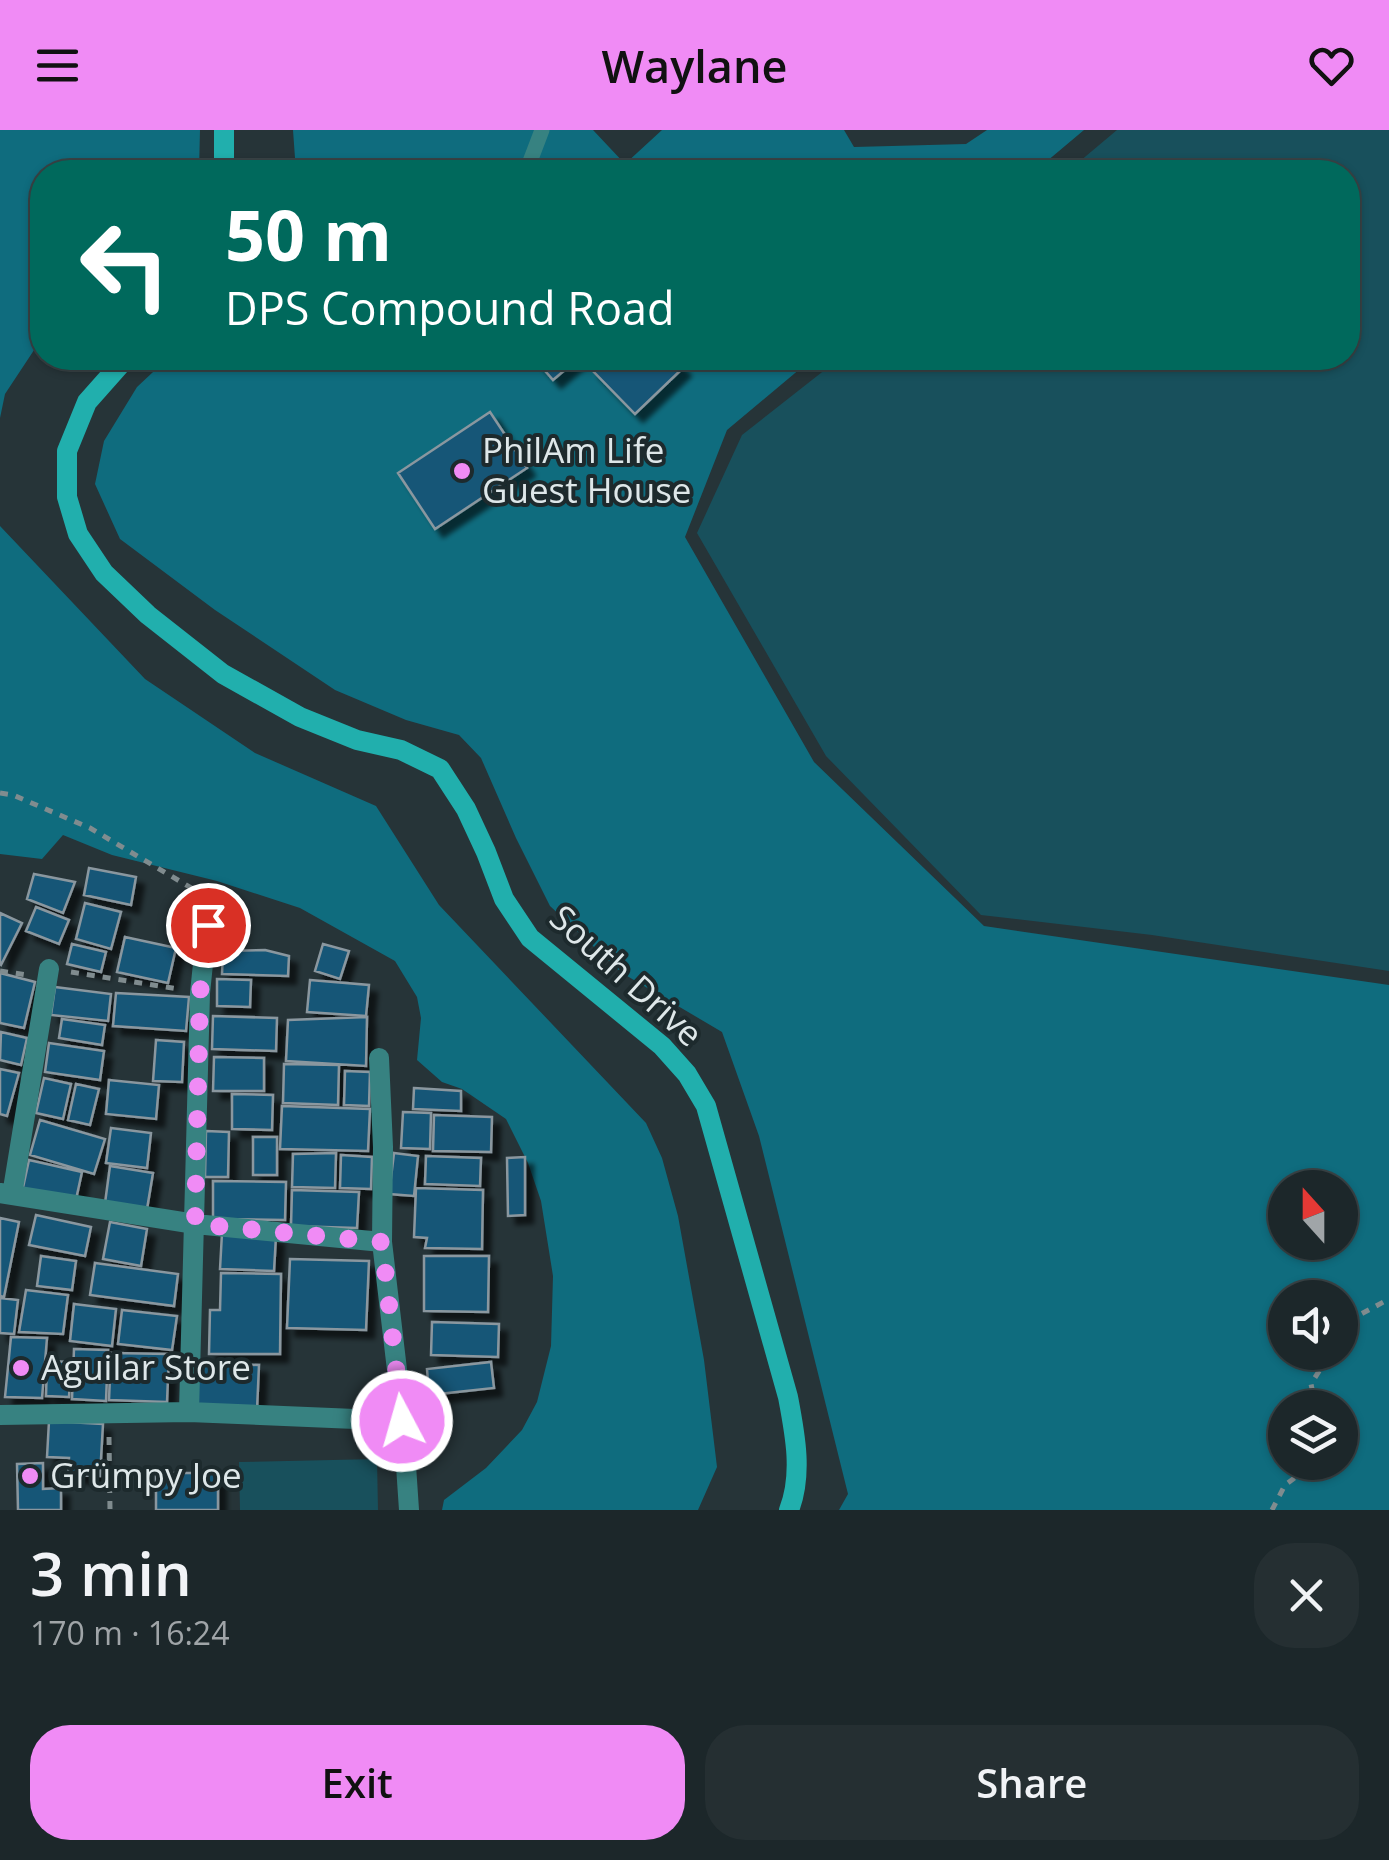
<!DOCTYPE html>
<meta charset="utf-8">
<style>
body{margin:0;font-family:"Open Sans",sans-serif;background:#252f32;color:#f1f3f6;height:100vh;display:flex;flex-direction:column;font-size:38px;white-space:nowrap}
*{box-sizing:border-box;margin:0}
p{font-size:32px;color:#a0a5a8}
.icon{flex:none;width:55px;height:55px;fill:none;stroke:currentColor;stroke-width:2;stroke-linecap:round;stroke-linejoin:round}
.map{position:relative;height:1380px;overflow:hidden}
.sheet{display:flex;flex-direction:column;background:#1c272a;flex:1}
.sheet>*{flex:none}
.hud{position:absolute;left:30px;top:30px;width:1330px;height:210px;border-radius:40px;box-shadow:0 2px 8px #0004,0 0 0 2px #3a4447;background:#00695c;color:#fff;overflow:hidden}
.needle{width:65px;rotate:339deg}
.buttons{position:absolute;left:1268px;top:1040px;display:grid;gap:20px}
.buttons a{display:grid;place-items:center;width:90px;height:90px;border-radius:50%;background:#1c272a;box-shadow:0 2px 8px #0004,0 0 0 2px #3a4447;font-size:50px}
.pin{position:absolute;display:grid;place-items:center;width:85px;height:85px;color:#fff;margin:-42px;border:5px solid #fff;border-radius:50%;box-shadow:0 2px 10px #0007}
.me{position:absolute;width:110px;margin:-55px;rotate:354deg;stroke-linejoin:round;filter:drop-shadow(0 0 8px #0008)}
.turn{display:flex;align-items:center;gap:35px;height:210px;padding:0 30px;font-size:45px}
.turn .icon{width:130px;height:130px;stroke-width:2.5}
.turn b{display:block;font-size:70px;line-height:85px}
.round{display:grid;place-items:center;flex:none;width:105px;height:105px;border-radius:40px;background:#252f32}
.summary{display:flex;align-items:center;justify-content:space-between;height:170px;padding:0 30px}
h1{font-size:60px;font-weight:600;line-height:75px}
.button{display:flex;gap:20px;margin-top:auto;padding:20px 30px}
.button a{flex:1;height:115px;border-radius:40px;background:#f08bf5;color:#111;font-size:40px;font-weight:600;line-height:115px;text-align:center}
.button a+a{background:#252f32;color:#f1f3f6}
header{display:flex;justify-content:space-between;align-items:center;height:130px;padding:0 30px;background:#f08bf5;color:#111;font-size:45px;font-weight:600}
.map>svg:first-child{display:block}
.green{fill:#18505c}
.forest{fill:#0f6c7e;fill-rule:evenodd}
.building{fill:#175677;stroke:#8a979f;stroke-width:2.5;filter:url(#shadow)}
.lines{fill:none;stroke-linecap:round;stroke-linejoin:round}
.path{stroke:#808c8f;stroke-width:5;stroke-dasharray:8 8;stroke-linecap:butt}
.service{stroke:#378281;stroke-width:15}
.minor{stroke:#378281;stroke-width:20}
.secondary{stroke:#21afad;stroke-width:20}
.route{stroke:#f08bf5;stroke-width:18;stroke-dasharray:0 32.4}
.poi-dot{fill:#f08bf5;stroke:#1d2a2d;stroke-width:4}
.labels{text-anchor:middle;stroke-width:8;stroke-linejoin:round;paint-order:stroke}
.poi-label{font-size:35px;fill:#dee7e9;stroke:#1d2a2d;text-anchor:start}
.street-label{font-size:35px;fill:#dee7e9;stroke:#1d2a2d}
</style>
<header><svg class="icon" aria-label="menu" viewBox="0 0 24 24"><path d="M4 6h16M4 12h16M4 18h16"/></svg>Waylane<svg class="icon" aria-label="heart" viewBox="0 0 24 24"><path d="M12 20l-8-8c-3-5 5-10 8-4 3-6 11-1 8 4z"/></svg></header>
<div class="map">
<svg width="1389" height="1380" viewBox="0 0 1389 1380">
<defs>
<filter id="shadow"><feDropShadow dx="8" dy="8" stdDeviation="2.5" flood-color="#0009"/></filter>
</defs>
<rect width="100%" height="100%" fill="#263438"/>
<!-- green -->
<path class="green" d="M1117,0H1389V841L1152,805L981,785L826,626L697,403L742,305L840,228H1348V42H1067Z
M377,1329L378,1380H240L239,1332Z"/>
<!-- forest -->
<path class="forest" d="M0,0H200L199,42H42V208L5,264L0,288Z
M293,0H593L625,34L662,0H844L854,17L966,14L987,0H1084L1034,42H296Z
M168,228H813L727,300L685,407L814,632L984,796L1389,855V1380H839L848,1364L759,1006L722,902L622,843L550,776L516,708L481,628L459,605L406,590L335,560L215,480L120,409L95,354L104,311L137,257ZM1285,1058H1340V1112H1285ZM1285,1168H1340V1222H1285ZM1285,1278H1340V1332H1285Z
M0,396L145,549L255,623L376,676L439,775L646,993L662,1028L678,1086L704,1230L717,1337L698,1380H442L444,1370L486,1338L522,1300L537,1272L551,1216L553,1146L541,1071L528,1033L506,989L462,959L442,952L417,930L421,888L417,867L395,831L300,778L217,751L112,725L63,705L42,729L0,724Z"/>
<!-- building -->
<path class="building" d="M534,228H579L553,250Z
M603,228H672L683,238L635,284L591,239Z
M490,282L527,338L435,399L398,343Z
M89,738L136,747L131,775L84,765Z
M34,744L75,752L63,783L27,769Z
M85,773L121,782L111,819L76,809Z
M36,777L69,790L59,814L26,801Z
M0,783L22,793L1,835L0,834Z
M125,807L176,818L168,853L117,842Z
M72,814L106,822L101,842L67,834Z
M323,814L349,821L340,849L315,841Z
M265,820L289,826L288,846L222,844L223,821Z
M0,843L35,852L24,898L0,893Z
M217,849L251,850L250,877L217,876Z
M310,850L369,855L366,886L307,882Z
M55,857L111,864L108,891L51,885Z
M116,863L189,867L186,901L113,896Z
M213,886L277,888L276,921L212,919Z
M367,887L366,936L286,931L288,890Z
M62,889L105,895L102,915L59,908Z
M1,902L27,908L21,935L0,930Z
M156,910L184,912L182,952L153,951Z
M49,913L104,921L100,950L45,942Z
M214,927L264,928V961H213Z
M284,934L339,935L338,975L283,973Z
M0,939L19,943L7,986L0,984Z
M345,941L370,942L369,976L344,975Z
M44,948L71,954L63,989L36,983Z
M109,950L159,955L156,989L106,984Z
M76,954L99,959L90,995L68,990Z
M414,958L461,961V981L413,979Z
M232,964L273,965L272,1000L232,999Z
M282,976L370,979L368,1021L280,1019Z
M403,982L431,983L430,1019L401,1018Z
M434,985L492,987L491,1022L433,1021Z
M40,990L105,1009L94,1044L30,1025Z
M111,998L151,1003L147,1038L106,1033Z
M206,1001L229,1002L228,1047H205Z
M253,1007H277V1045H253Z
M336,1023L335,1058L292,1057L293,1024Z
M394,1023L418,1026L414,1066L389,1064Z
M341,1025L372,1027L371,1059L340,1058Z
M426,1026L481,1028L480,1056L425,1054Z
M525,1027V1085L508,1086L507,1028Z
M29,1030L82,1042L75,1074L22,1062Z
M110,1036L153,1043L147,1079L105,1073Z
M213,1051L286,1052L285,1090L213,1089Z
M416,1058L483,1060L482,1119L425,1118L427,1108L414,1107Z
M292,1060L359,1062L357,1098L291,1096Z
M36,1085L91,1097L85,1126L29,1115Z
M0,1088L19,1092L4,1167L0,1166Z
M110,1092L147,1099L141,1136L103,1129Z
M222,1103L276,1106L274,1141L220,1139Z
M41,1126L76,1131L72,1160L37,1156Z
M424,1126H489L488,1182L424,1181Z
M290,1129L369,1131L366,1200L287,1198Z
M95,1133L178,1144L174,1176L90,1165Z
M221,1143L281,1144L280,1224H209L210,1180H220Z
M26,1160L68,1165L63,1204L19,1202Z
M0,1168L18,1170L14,1204L0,1203Z
M74,1174L116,1179L112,1216L70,1211Z
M122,1180L177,1186L172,1220L118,1214Z
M432,1192L499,1194L498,1227L431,1225Z
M11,1207L47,1208L42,1268L5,1267Z
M74,1219L108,1220L106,1271L72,1269Z
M111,1223L169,1224L167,1272L109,1270Z
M47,1231L71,1232L69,1267L46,1266Z
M491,1232L494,1258L429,1265L427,1239Z
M198,1233L259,1235L257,1280L196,1278Z
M49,1291L103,1294L100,1346L68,1345L69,1328L47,1327Z
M43,1333V1359L61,1358V1380H18L17,1334Z
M156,1343H218V1380H156Z"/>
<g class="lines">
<!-- path -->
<path class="path" d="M0,663L13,665L90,698L193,759L199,774
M0,841L27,845
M71,842L179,859
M1340,1205L1348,1191L1389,1169
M1316,1278L1311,1254L1331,1222
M109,1307L110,1380
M1272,1380L1285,1355L1316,1332"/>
<!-- service -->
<path class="service" d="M526,42L542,0"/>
<!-- minor -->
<path class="minor" d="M379,928L383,1017L382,1112L403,1291L409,1380
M0,1063L195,1094L382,1112
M12,1065L49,839
M189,1282L200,863L207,795
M0,1285L189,1282L403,1291"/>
<!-- secondary -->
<path class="secondary" d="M224,42V0
M126,228L87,272L67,321V367L78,404L104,443L148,485L223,544L300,587L357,610L401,620L440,639L466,679L486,722L504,769L530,808L662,916L687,944L706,976L788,1267C795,1304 803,1344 789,1380"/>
</g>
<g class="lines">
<!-- route -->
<path class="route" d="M208,795L200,863L195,1094L382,1112L402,1291"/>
</g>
<!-- markers -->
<g class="poi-dot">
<circle cx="462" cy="341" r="10"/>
<circle cx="21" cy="1238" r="10"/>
<circle cx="30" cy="1346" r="10"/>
</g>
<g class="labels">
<!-- poi labels -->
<g class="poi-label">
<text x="482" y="333">PhilAm Life<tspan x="482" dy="40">Guest House</tspan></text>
<text x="41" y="1250">Aguilar Store</text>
<text x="50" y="1358">Grümpy Joe</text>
</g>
<!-- street labels -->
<g class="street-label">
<text transform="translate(626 846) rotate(42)" y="12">South Drive</text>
</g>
</g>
</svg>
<div class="buttons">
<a><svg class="needle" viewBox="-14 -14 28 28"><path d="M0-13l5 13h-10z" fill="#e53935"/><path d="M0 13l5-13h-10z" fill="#a0a5a8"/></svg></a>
<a><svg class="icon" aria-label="sound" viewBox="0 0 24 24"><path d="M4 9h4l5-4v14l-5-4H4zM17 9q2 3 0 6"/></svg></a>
<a><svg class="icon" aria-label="layers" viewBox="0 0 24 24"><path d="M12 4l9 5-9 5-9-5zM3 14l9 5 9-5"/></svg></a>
</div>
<div class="pin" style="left:208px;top:795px;background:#d93025"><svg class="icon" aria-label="arrive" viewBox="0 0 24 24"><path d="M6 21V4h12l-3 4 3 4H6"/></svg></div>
<svg class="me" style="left:402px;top:1291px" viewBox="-20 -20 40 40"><circle r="17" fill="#f08bf5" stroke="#fff" stroke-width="3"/><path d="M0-11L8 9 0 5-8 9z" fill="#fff"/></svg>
<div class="hud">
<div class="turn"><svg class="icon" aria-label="left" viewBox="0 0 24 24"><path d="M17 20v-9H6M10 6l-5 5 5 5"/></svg><div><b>50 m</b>DPS Compound Road</div></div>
</div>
</div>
<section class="sheet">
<div class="summary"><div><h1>3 min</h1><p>170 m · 16:24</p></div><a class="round"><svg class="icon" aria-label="close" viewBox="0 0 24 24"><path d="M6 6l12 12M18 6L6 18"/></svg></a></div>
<div class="button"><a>Exit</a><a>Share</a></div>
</section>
